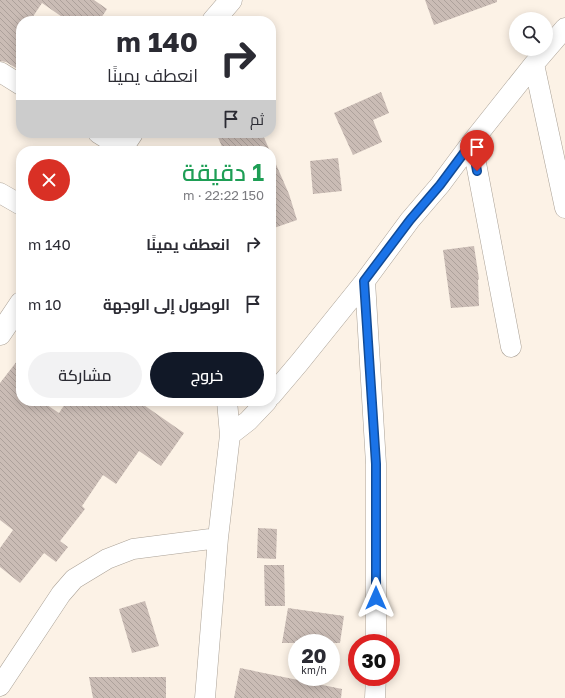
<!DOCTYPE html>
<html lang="ar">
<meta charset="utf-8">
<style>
body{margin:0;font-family:"Golos Text",Cairo,sans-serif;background:#f2f2f3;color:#2b2b33;direction:rtl;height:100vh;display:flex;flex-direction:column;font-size:15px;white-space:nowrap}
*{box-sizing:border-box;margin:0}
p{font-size:13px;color:#7c7c81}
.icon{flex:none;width:22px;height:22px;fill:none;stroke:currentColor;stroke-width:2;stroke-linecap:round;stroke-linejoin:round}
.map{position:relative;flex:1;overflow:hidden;direction:ltr}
.side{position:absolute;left:16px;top:146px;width:260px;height:260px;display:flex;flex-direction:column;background:#fff;border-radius:16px;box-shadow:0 2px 10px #0003;direction:rtl}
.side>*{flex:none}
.hud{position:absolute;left:16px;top:16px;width:260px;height:122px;border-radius:16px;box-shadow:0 2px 10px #0003;direction:rtl;background:#fff;color:#2b2b33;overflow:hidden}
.fabs{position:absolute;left:509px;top:12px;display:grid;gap:8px}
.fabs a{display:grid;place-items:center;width:44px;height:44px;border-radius:50%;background:#fff;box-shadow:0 2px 10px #0003;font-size:20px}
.speed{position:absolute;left:288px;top:634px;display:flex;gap:8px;font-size:20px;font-weight:700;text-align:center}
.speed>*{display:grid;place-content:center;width:52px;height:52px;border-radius:50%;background:#fff;box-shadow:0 2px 10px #0003;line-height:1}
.speed small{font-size:10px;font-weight:400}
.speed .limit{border:6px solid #d22;background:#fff;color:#111}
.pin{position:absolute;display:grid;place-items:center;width:34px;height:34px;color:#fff;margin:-41px -17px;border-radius:50% 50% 50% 0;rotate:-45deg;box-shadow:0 0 4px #0007}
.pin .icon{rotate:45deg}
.me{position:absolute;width:44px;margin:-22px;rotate:0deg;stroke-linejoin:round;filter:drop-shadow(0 0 3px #0008)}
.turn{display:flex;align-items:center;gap:14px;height:84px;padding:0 12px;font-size:18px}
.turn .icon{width:52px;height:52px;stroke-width:2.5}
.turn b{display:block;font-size:28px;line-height:34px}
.then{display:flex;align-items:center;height:38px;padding:0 12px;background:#0003;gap:8px;font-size:15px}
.round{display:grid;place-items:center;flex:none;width:42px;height:42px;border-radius:21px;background:#f2f2f3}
.head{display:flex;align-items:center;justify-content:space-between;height:68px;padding:0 12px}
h1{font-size:24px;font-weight:600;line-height:30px;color:#1e9e55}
.cta{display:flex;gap:8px;margin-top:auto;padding:8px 12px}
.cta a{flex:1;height:46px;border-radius:24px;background:#111827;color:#fff;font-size:16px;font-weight:600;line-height:46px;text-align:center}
.cta a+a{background:#f2f2f3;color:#2b2b33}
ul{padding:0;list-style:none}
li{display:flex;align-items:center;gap:12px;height:60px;padding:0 12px}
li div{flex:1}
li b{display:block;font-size:15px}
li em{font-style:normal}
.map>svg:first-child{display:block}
.building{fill:url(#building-back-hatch)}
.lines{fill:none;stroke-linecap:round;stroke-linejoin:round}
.street-casing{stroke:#aba297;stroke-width:21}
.secondary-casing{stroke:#aba297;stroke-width:23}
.street{stroke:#fff;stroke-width:20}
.secondary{stroke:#fff;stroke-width:22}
.route-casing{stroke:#114b97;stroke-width:10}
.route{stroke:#1a73e8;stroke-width:7}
</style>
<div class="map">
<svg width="565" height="698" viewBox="0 0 565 698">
<defs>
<pattern id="building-back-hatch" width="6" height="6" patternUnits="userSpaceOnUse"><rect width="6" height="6" fill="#cabcb5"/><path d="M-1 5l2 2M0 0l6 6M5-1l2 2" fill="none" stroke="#ada19b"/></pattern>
</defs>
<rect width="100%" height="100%" fill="#fcf2e6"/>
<!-- building -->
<path class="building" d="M0,0H94L107,9L99,21H68L42,3L30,21H21V71L6,62L0,61Z
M425,0H497V2L434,25Z
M381,92L389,113L373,120L382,142L353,155L334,113Z
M216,133H262L270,151H224Z
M271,153L289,194L297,220L271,229Z
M338,158L342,191L313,194L310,161Z
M474,246L479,279L478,280L479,306L451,308L443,250Z
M21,356V401H41L59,413L67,401H138L184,433L161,466L139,451L116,484L103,475L82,506L85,509L60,541L68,547L56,562L44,553L20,583L0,567V548L13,530L0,520V383Z
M258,528L277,529L276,559L257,558Z
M264,565H284L285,606H265Z
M145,601L159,646L132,653L119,609Z
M288,608L344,616L340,643H282Z
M240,668L342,689L341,698H234Z
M89,677H166V698H93Z"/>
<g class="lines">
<!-- street casing -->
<g class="street-casing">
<path id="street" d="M534,64L565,208
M0,72L21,85
M98,133L122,148
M472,142L511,347
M0,193L21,205
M365,281L376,464V643
M271,396L299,363L365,281L410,220L440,185L472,142L534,64L565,28
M230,435L248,421L267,401
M0,686L61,594L74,579L107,559L133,549L218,538
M205,698L218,538L230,435L227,401
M375,698L376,677"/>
</g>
<!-- secondary casing -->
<g class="secondary-casing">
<path id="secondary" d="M213,21L231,0
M120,151L132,133
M0,334L21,303"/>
</g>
<!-- street -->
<use href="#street" class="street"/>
<!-- secondary -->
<use href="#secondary" class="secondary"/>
</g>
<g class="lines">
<!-- route casing -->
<g class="route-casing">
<path id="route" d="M376,598V464L364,281L410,220L440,185L472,142L477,171"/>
</g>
<!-- route -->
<use href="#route" class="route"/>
</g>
</svg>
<div class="fabs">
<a><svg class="icon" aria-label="search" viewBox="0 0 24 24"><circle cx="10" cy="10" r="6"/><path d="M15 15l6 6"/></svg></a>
</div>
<div class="speed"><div>20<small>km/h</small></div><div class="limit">30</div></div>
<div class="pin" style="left:477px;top:171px;background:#d93025"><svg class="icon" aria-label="arrive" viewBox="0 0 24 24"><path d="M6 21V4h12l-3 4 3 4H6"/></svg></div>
<svg class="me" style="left:376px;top:598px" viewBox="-20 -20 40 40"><path d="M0-17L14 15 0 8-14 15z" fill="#1a73e8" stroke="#fff" stroke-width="4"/></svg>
<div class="hud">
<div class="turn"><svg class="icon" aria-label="right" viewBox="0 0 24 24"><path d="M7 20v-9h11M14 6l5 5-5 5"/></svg><div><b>140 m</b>انعطف يمينًا</div></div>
<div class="then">ثم<svg class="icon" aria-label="arrive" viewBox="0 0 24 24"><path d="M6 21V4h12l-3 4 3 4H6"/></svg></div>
</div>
<section class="side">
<div class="head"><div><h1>1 دقيقة</h1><p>150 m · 22:22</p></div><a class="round" style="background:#d93025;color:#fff"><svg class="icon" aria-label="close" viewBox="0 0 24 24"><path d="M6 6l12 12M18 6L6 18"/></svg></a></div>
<ul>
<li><svg class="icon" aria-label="right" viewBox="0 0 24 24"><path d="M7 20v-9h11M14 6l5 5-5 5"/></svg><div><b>انعطف يمينًا</b></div><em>140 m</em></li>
<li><svg class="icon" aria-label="arrive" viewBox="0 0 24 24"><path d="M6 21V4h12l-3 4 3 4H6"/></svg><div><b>الوصول إلى الوجهة</b></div><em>10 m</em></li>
</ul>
<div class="cta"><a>خروج</a><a>مشاركة</a></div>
</section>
</div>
